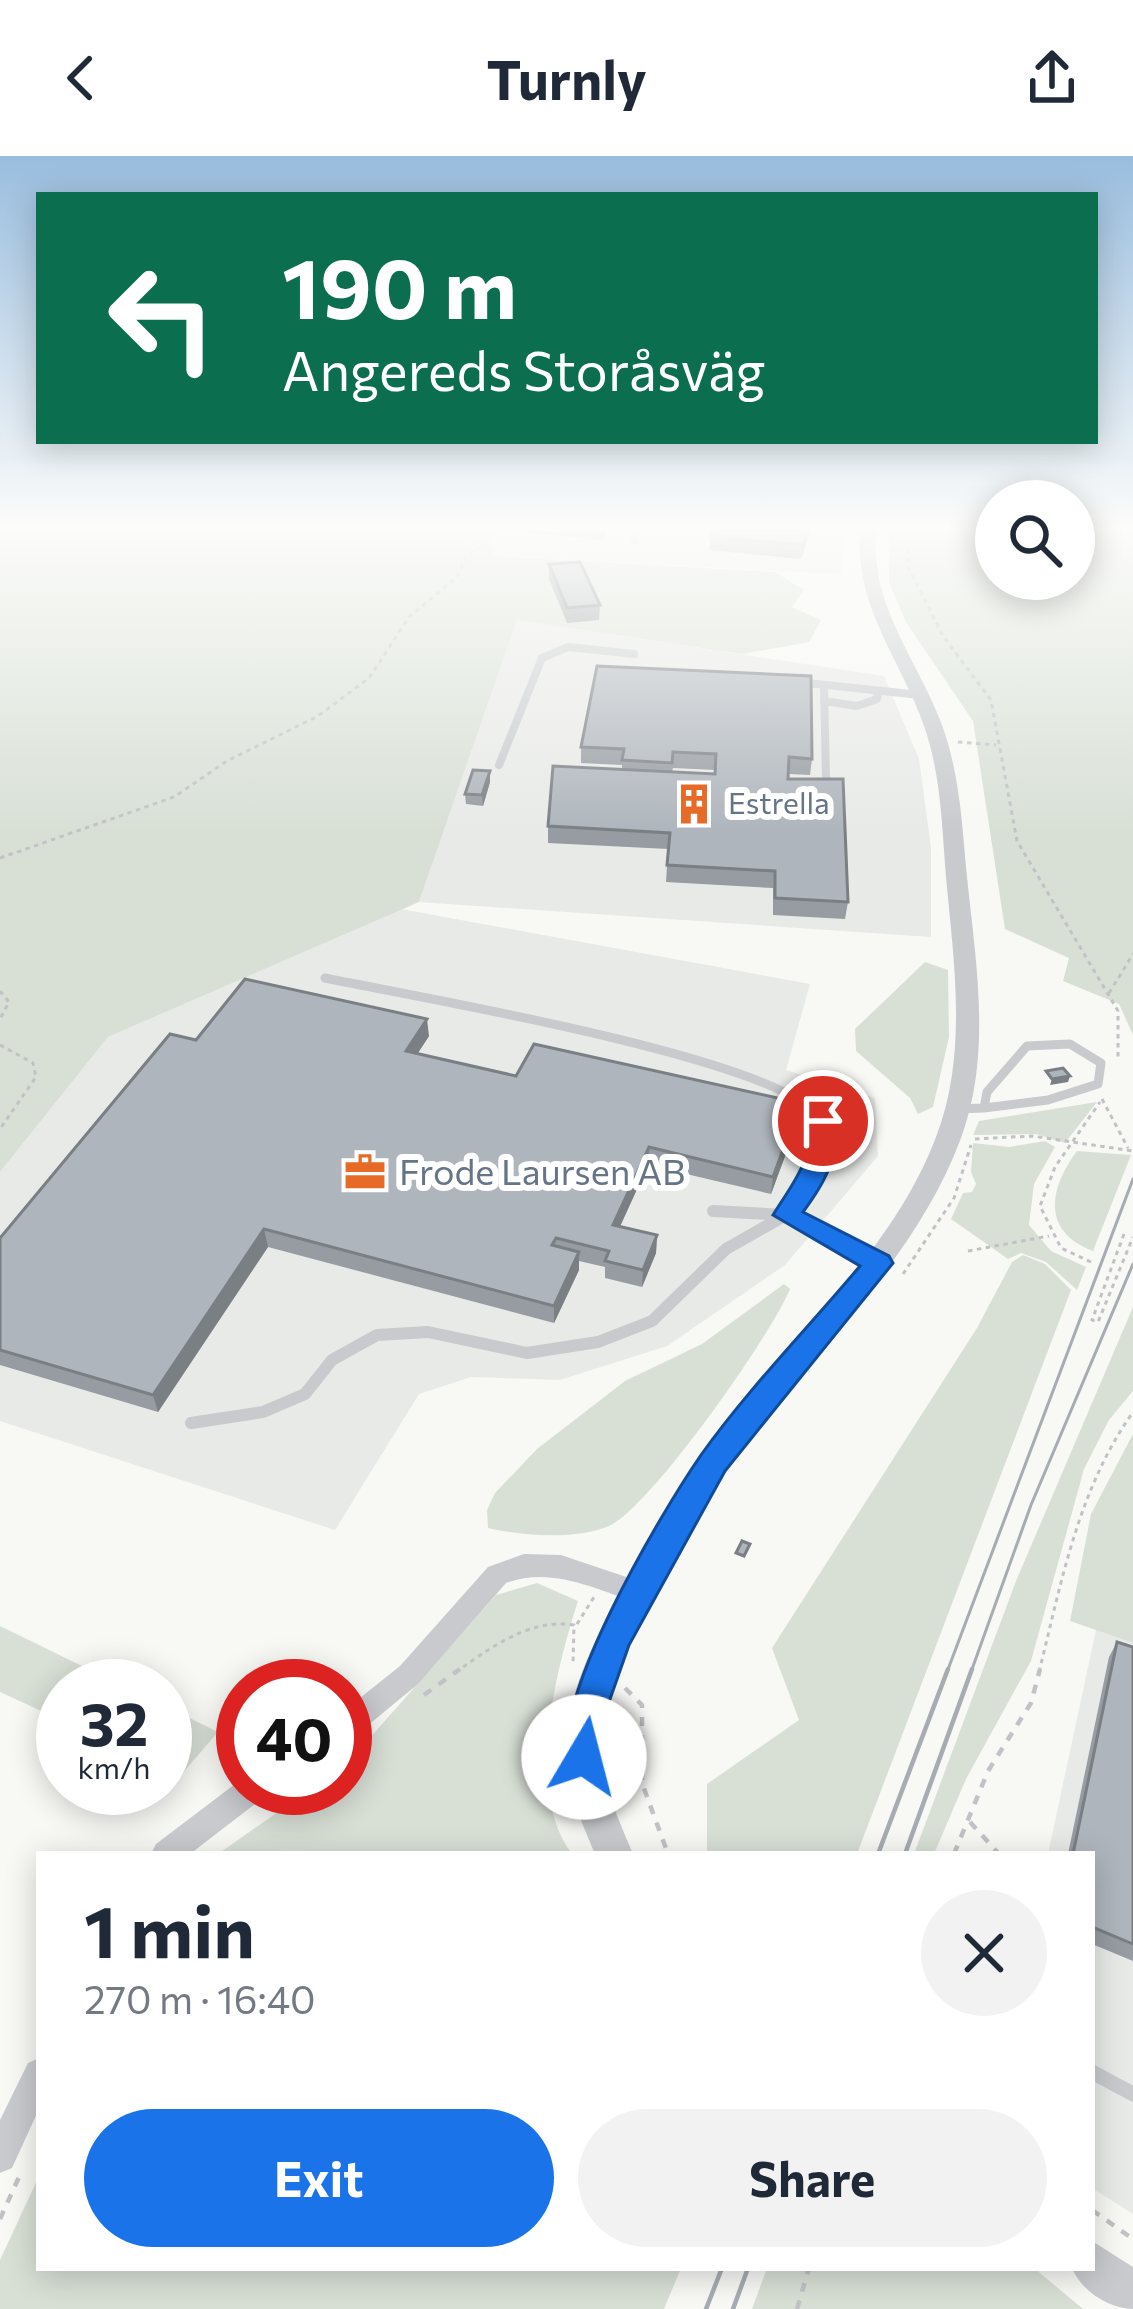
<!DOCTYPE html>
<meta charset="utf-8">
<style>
body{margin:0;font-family:Commissioner,sans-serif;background:#f2f2f3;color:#1f2937;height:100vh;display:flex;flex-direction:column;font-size:45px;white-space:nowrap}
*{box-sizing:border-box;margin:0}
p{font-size:39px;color:#747a83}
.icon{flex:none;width:66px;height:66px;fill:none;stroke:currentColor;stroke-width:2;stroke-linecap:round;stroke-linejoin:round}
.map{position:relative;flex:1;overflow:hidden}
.side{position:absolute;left:36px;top:1695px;width:1059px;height:420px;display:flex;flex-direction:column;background:#fff;border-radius:0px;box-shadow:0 6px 30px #0003}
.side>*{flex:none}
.banner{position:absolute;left:36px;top:36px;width:1062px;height:252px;border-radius:0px;box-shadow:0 6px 30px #0003;background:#0b6e4f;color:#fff;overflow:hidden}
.fabs{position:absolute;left:975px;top:324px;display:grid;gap:24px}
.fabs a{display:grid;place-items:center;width:120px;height:120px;border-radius:50%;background:#fff;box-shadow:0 6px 30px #0003;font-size:60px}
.speed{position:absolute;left:36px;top:1503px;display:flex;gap:24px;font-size:60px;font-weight:700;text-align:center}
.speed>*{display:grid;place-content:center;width:156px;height:156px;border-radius:50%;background:#fff;box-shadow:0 6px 30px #0003;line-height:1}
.speed small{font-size:30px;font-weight:400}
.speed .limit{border:18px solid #d22;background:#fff;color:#111}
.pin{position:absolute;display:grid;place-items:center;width:102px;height:102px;color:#fff;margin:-51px;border:6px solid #fff;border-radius:50%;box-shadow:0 3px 12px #0007}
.me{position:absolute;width:132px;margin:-66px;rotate:8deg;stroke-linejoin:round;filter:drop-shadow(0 0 9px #0008)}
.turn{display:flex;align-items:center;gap:42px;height:252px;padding:0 48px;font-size:54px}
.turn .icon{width:156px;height:156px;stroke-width:2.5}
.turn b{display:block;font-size:84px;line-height:102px}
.round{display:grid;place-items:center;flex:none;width:126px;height:126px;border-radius:63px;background:#f2f2f3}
.headline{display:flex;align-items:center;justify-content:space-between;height:204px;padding:0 48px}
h1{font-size:72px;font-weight:700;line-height:90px}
.primary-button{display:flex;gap:24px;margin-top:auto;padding:24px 48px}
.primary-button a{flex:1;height:138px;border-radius:72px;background:#1a73e8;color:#fff;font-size:48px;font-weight:700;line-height:138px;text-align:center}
.primary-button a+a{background:#f2f2f3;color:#1f2937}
header{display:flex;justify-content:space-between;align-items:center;height:156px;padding:0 48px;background:#fff;font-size:54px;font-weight:700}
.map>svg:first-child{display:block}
.built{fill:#e8eae8}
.green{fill:#d8e0d6}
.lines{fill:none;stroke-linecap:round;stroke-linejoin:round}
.path-far1{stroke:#c1c2c5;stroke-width:3;stroke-dasharray:4.5 4.5;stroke-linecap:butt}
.path{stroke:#c1c2c5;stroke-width:4.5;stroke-dasharray:9 9;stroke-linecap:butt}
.service-far3{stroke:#c8cace;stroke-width:8}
.service-far2{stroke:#c8cace;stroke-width:9}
.service-far1{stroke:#c8cace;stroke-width:12}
.service{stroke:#c8cace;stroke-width:15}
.minor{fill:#c8cace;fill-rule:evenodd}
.tertiary{fill:#c8cace;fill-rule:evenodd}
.tram-far1{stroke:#a7acb3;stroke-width:3}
.tram{stroke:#a7acb3;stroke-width:4.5}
.wall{fill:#969ca2;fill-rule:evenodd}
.shaded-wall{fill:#7a7f84}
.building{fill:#aeb5bc;stroke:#7a7f84;stroke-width:3}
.route{fill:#1a73e8;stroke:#114b97;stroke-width:3}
.labels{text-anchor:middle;stroke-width:12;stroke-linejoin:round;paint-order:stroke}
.far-poi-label{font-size:30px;fill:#667487;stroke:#fff;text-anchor:start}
.poi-label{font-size:36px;fill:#667487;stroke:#fff;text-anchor:start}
</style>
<header><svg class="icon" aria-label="back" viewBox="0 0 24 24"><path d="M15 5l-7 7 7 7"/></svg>Turnly<svg class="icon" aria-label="share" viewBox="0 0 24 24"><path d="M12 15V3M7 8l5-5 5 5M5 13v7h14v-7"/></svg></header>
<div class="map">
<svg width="1133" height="2153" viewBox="0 0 1133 2153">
<rect width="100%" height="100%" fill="#f8f8f5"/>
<!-- built -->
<path class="built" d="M492,375H845L841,418L493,400Z
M517,464L884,520L919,603L931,692V781L419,746Z
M401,753L810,828L786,914L875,942L878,1000L785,1109L667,1190L560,1224L471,1221L419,1238L335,1374L0,1265V1016L108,881Z
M1096,1474L1133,1487V2058L1092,2032V1698H1048Z"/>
<!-- green -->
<path class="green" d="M0,375H492L493,400L775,416L804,434L792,451L821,464L809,486L742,498L517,464L419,746L108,881L0,1016Z
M889,375H996V423H1074V379L1133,376V879L1119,848L1063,825L1069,802L1005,773L973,565L906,466L889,426Z
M925,806L948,814L949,881L933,951L918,958L910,942L856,895L855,873Z
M1097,946L1065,987L1036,978L973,979L979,965Z
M1045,985L1055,991L1034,1028L1029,1069L1051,1095L1086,1111L1077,1134L1046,1106L1021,1097L1008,1103L951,1063L963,1037L972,1036L976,1028L971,1016L973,987L1009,991Z
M1077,995L1131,999L1093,1095C1042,1076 1048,1034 1077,995Z
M1023,1099L1045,1108L1071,1134L857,1698H707V1628L799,1564L772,1492L977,1172L1012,1106Z
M784,1128L790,1133C772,1178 650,1352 609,1370C577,1384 522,1380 488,1372L487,1354L495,1337L537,1293L625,1225L702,1188Z
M1133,1151V1235L1109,1264L1084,1313L1031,1505L966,1623L934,1698H914L1016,1425Z
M1133,1278V1487L1070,1465L1091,1358Z
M537,1427L578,1445C556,1514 524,1635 572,1698H218L312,1632H345V1610L496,1439Z
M0,1470L123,1530H63V1565L0,1536Z
M165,1550L218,1576L180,1620L165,1613Z
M39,2020V2112H681L664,2153H0V2104Z
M767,2112H1034L1083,2153H752Z"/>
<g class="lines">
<!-- path-far1 -->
<path class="path-far1" d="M911,375L907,409L943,480L991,544L1017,685L1118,855V904
M958,586L996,589
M0,702L174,641L227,605L318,560L369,522L409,461L457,421L466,400L480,390L463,375
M0,835L9,846L0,863
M1109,837L1133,798
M0,889L33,907L36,921L0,973
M1102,943L1128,992
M975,983L1032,980L1133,995
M1124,1078L1092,1164L1098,1166L1133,1081
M968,1095L1049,1080
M1091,1106L1061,1092L1040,1050L1055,1011L1100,946
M903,1118L954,1042L971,989
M577,1468L594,1441
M456,1516C490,1492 530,1462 574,1469L573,1508
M1039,1516C1062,1424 1078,1334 1133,1256"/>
<!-- path -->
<path class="path" d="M625,1532L642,1549V1627L668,1698
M424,1539L460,1513
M274,1642L290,1632
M970,1666L999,1698
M954,1698L988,1615L1031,1547L1040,1513
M1092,2054L1133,2083
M0,2063L19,2021
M797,2153L809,2112"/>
<!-- service-far3 -->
<path class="service-far3" d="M634,385L637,375
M798,526L920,539
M824,530L826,622
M824,545L857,550L877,543L878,537
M499,609L542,502L568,491L634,498"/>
<!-- service-far2 -->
<path class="service-far2" d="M325,822C411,840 779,902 819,961C832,980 821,1012 808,1029
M1070,888L1101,907L1098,928L1048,944L984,952L987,936L1027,890Z
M957,953L984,952"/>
<!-- service-far1 -->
<path class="service-far1" d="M713,1055L786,1059L876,1106
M191,1267L263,1256L305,1238L332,1204L377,1179L428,1176L527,1197L598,1186L652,1165L726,1093L786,1059L810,1026"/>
<!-- service -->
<path class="service" d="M1092,1916L1133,1938"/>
<!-- minor -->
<path class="minor" d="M524,1398L561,1399L647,1428L651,1436L647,1444L638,1447C595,1433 551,1410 506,1427L418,1528L355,1580L345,1584V1554L400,1510L488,1411Z
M243,1622V1632H267L263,1642L190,1698H151L156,1688Z
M39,1902V1953L12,2012L0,2017V1964L28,1907Z"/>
<!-- tertiary -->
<path class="tertiary" d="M860,375H876C870,451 917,502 942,569C960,618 962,670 967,721C976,808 992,898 961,982C918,1098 826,1182 752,1278C713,1329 684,1384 653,1441C628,1487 601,1539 602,1594C603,1632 619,1664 633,1698H595C581,1665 566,1631 566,1594C566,1540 593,1487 618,1441C653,1377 688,1314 734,1257C805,1169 895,1089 936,981C968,898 954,808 946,721C942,671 941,618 924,570C900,502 854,450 860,375Z
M1092,2085L1133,2111V2153C1110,2153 1081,2135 1072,2112H1092Z"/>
<!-- tram-far1 -->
<path class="tram-far1" d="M947,1516L1133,1023
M971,1516L1031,1349L1133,1108"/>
<!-- tram -->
<path class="tram" d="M878,1698L948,1513
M905,1698L972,1513
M706,2153L722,2112
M733,2153L748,2112"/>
</g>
<!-- wall -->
<path class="wall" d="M516,375H608L603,384Z
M712,375H811L801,403L709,394Z
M549,408L600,449L599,464L567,467L549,423Z
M581,591L812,603L810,619L788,618V623L848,746L845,763L773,759V732L666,726L668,693L548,687V670L622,613V609L581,607ZM673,612L715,614V618L672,616Z
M490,626L483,650L466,648L465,638Z
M429,880L418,897L516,920L800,947L798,965L771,1038L648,1009L620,1070L657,1079L656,1097L642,1131L605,1122V1111L579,1105V1114L554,1167L268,1091L158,1256L0,1209V1082L196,884Z
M1117,1486L1133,1491V1805L1092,1788V1698H1068L1109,1501Z"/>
<!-- shaded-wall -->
<path class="shaded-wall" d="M490,615V626L483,650L482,639Z
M427,863L429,880L408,912L406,895Z
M1070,920L1068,926L1050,929L1052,923Z
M800,947L798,965L771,1038L773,1021Z
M649,991L648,1009L613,1086V1069Z
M264,1073L268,1091L158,1256L153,1239Z
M657,1079L656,1097L642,1131L643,1114Z
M579,1096V1114L554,1167V1150Z"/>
<!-- building -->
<path class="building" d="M712,375H807L803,389L710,380Z
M580,406L600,449L567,452L549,408Z
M597,510L811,520L812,603L789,601L788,623H843L848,746L775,742V715L667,709L670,677L548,670L553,610L715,618L716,598L673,596L672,607L622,604L624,593L581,591Z
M473,614L490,615L482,639L465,638Z
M245,823L427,863L406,895L516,920L534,888L800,947L773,1021L649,991L613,1069L657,1079L643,1114L605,1105L609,1095L556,1082L552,1089L579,1096L554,1150L264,1073L153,1239L0,1194V1082L170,878L196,884Z
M1063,912L1070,920L1052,923L1046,915Z
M742,1385L750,1388L744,1400L736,1397Z
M1117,1486L1133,1491V1788L1092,1771V1698H1073Z"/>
<!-- sky -->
<linearGradient id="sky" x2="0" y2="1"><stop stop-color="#99bdde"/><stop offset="0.55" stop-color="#fcfcfa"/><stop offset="1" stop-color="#fcfcfa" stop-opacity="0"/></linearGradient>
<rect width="1133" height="676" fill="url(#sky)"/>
<!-- route -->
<path class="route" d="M823,957L836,965C837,1004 826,1025 803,1056L889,1100L893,1107L725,1315L629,1489L609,1546L597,1613L584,1618L571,1613C544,1552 663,1354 701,1299C748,1233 808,1172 860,1110L773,1059C794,1025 811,1008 810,965Z"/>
<!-- icons -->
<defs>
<g id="building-bare" transform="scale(3.24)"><path d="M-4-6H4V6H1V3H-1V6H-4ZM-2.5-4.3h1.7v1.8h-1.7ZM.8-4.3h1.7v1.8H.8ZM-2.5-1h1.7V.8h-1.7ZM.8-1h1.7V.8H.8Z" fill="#e76a26" stroke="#fff" stroke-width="2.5" paint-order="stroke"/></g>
<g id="office-bare" transform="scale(3.24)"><path d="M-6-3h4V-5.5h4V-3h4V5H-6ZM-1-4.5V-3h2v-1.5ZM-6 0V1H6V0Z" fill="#e76a26" stroke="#fff" stroke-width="2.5" paint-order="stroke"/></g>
</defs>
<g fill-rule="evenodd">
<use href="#building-bare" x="694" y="648"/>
<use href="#office-bare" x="365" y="1016"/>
</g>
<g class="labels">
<!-- far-poi labels -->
<g class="far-poi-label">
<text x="728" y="658">Estrella</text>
</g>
<!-- poi labels -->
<g class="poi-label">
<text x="399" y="1029">Frode Laursen AB</text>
</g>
</g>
</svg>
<div class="fabs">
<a><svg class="icon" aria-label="search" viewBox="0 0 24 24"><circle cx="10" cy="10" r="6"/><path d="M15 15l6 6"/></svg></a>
</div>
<div class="speed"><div>32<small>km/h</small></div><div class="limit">40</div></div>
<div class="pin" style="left:823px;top:965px;background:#d93025"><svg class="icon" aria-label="arrive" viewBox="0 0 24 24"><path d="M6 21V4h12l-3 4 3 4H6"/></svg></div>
<svg class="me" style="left:584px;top:1601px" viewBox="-20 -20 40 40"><circle r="19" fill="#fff"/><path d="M0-13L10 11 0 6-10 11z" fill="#1a73e8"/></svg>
<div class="banner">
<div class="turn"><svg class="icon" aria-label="left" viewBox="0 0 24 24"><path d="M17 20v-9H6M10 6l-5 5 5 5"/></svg><div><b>190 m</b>Angereds Storåsväg</div></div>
</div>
<section class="side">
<div class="headline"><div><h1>1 min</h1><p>270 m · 16:40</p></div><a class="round"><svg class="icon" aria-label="close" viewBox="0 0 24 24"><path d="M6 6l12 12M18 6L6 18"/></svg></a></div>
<div class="primary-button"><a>Exit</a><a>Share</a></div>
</section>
</div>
